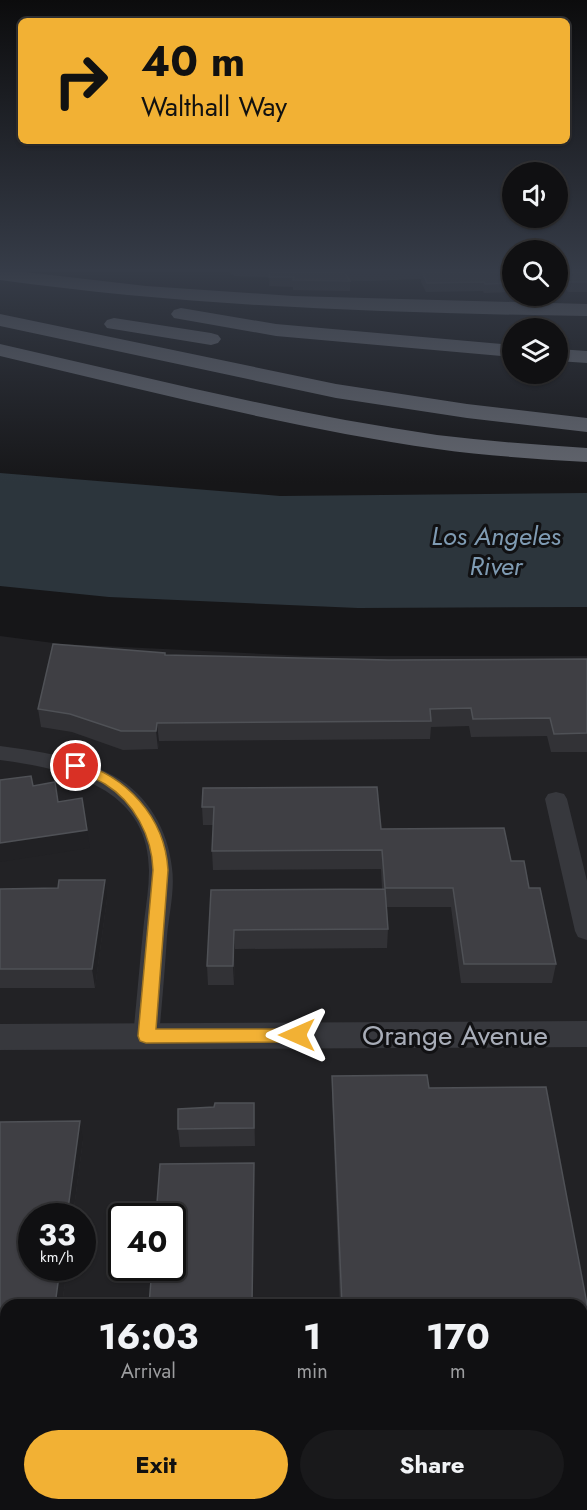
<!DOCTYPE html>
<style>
body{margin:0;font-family:Jost,sans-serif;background:#19191b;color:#f1f3f6;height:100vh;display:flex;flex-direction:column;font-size:22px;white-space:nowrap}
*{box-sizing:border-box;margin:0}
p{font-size:20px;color:#9c9d9f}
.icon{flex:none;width:33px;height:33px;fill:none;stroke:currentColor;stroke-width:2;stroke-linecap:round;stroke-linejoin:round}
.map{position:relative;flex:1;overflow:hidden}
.side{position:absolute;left:0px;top:1299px;width:588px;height:212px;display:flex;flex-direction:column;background:#101012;border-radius:18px 18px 0 0;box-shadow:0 2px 4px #0004,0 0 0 2px #303032}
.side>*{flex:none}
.guide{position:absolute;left:18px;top:18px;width:552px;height:126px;border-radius:9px;box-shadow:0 2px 4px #0004,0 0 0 2px #303032;background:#f2b134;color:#111;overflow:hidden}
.controls{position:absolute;left:502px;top:162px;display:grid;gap:12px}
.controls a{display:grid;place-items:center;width:66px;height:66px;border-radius:50%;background:#101012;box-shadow:0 2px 4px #0004,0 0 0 2px #303032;font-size:30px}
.speed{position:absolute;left:18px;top:1203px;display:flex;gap:12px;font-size:30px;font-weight:700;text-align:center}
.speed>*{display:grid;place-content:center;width:78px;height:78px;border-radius:50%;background:#101012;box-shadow:0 2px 4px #0004,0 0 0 2px #303032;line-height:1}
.speed small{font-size:15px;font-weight:400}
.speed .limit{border:3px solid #111;border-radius:9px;background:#fff;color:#111}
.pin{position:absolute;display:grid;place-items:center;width:51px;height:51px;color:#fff;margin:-26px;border:3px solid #fff;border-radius:50%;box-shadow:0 2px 6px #0007}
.me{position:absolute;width:66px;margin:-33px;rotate:270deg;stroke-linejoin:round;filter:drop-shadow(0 0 4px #0008)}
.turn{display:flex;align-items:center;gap:21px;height:126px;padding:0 24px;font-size:27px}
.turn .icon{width:78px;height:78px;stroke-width:2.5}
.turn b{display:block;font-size:42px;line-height:51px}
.eta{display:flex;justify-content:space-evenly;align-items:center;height:102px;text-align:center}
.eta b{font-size:36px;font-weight:700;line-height:42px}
.button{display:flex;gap:12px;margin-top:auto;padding:12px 24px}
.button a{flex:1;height:69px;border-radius:36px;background:#f2b134;color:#111;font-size:24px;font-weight:700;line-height:69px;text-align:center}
.button a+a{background:#19191b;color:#f1f3f6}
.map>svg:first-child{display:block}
.built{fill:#222225;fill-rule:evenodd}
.water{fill:#2c353c}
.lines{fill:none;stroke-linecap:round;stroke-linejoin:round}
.minor{fill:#37383d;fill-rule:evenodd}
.tertiary{fill:#37383d;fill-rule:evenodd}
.motorway{fill:#63666e;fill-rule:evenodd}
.wall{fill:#323236}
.shaded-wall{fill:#212124}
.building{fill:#3f3f44;stroke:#4f5156;stroke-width:1.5}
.route{fill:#f2b134;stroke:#9d7322;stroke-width:1.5}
.labels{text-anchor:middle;stroke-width:6;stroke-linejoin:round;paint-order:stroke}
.water-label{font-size:26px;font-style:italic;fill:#7f9bb3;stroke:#111113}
.near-street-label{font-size:28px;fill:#a8adb8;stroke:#111113}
</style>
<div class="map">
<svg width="587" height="1510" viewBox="0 0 587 1510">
<rect width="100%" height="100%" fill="#161618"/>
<!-- built -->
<path class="built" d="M0,636L61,644L306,656H587V1466H582V1305H6V1493H0ZM32,1216H82V1268H32ZM122,1216H172V1268H122Z"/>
<!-- water -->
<path class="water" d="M0,473L280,496L587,493V607L358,608L109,597L0,586Z"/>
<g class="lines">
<!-- minor -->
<path class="minor" d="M229,272H453L455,274L449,278L366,281L235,276Z
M0,746C38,751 80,757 114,776C148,795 168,830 172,868C175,890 169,914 167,936C165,969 162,1003 159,1036L155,1044L146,1047L137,1044L133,1036C137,998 140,960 144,922C146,905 149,888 149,871C149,787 67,769 0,760Z
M556,792L564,794L567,799L587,881V940L578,937L575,931L545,799L548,794Z"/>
<!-- tertiary -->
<path class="tertiary" d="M587,1021V1047L0,1050V1024Z"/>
<!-- motorway -->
<path class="motorway" d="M0,272H25L146,286L293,296L587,304V316C390,313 195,307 0,280Z
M181,308L276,324L513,345V357L276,336L174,318L171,314L174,310Z
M0,314L336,384L467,404L587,418V432L467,418L336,398L0,326Z
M114,318L211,333L218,335L221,339L218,343L211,345L107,328L104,324L107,320Z
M0,344C145,377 290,414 437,435C487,441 537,445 587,448V462C537,459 487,456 437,449C290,428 145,390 0,356Z
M558,349L587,351V363L558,361Z"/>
</g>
<!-- wall -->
<path class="wall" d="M270,272L350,281V291L293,290V287L269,286Z
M422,272H513V292L484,293L483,291L426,292L421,282Z
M558,272H587V292H568L558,278Z
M165,655L389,660L587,659V752H551L547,736L471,737L469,726L431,727L430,739L159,741L158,749L123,750L72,732L41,727L38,709Z
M203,788L381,829L511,861L529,888L556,964L552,983H461L451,907H387L388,929L387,948L235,949L234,985H208L207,966L211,890L382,889L381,869L213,870L212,851L213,825H203L202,807Z
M0,889L107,899L95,988H0Z
M332,1076L429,1088L587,1304V1429H582V1305H340L332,1094Z
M254,1103L255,1146L180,1147L178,1129L214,1107Z
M0,1122L83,1140L73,1216H32V1268H67L62,1305H6V1442H0Z"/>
<!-- shaded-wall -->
<path class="shaded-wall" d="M157,723L159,741L158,749L156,731Z
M87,830L90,848L0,862V843Z
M105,880L107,899L95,988L92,969Z
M234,930L235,949L234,985L233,966Z
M80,1121L83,1140L73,1216H67Z
M254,1163L253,1305H252Z
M60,1268H67L62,1305H55Z"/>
<!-- building -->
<path class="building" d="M270,272L345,273L350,281L293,280L294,277H269Z
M422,272H513V283L485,284L484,282L427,283Z
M562,272H587V282H569Z
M53,644L165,653V655L389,660L587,659V733L554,734L550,718L473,719L471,708L430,709L431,721L157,723L156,731H121L70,714L38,709Z
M31,776L33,786L55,782L58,802L82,798L87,830L0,843V780Z
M377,787L381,829L504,828L511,861H524L529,888H540L556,964H464L453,888H385L382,850L212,851L214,807H202L203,788Z
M59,880H105L92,969H0V889L58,888Z
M385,889L388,929L234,930L233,966H207L211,890Z
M427,1075L429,1088L546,1087L587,1304V1413H582V1305H342L332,1076Z
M215,1103H254V1128L178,1129V1109L214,1107Z
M80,1121L67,1216H32V1268H60L55,1305H6V1425H0V1122Z
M254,1163L252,1305H149L152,1268H172V1216H156L160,1164Z
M587,1466V1510H0V1496L6,1493V1504H582V1468Z"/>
<!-- sky -->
<linearGradient id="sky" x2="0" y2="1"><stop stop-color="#0c0c0d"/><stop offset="0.56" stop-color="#363c48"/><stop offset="1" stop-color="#363c48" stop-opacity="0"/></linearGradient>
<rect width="587" height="483" fill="url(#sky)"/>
<!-- route -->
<path class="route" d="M76,762C126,775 165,817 168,870L156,1029H297L303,1031L305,1035L303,1040L297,1042L146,1043L140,1041L138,1036L153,870C152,836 134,802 105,784C95,778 82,774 71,769L69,766Z"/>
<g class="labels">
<!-- water labels -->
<g class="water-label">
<text x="496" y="545">Los Angeles<tspan x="496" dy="30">River</tspan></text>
</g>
<!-- near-street labels -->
<g class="near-street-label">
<text x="455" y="1045">Orange Avenue</text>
</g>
</g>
</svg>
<div class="controls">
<a><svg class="icon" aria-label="sound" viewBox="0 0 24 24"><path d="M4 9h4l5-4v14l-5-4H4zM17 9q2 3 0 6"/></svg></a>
<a><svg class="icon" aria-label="search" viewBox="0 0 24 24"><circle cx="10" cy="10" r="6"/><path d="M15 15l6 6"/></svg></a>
<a><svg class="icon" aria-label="layers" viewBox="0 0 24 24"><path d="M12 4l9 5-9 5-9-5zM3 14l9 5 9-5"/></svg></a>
</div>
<div class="speed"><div>33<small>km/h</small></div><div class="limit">40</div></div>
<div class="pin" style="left:76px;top:766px;background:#d93025"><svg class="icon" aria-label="arrive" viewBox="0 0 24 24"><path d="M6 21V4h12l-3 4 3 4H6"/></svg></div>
<svg class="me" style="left:297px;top:1035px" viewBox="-20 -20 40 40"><path d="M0-17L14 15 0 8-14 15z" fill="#f2b134" stroke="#fff" stroke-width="4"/></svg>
<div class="guide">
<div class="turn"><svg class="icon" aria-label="right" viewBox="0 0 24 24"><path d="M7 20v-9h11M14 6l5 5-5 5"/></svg><div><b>40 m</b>Walthall Way</div></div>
</div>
<section class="side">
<div class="eta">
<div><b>16:03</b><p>Arrival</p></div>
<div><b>1</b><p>min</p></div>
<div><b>170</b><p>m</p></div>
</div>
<div class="button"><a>Exit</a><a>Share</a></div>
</section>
</div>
